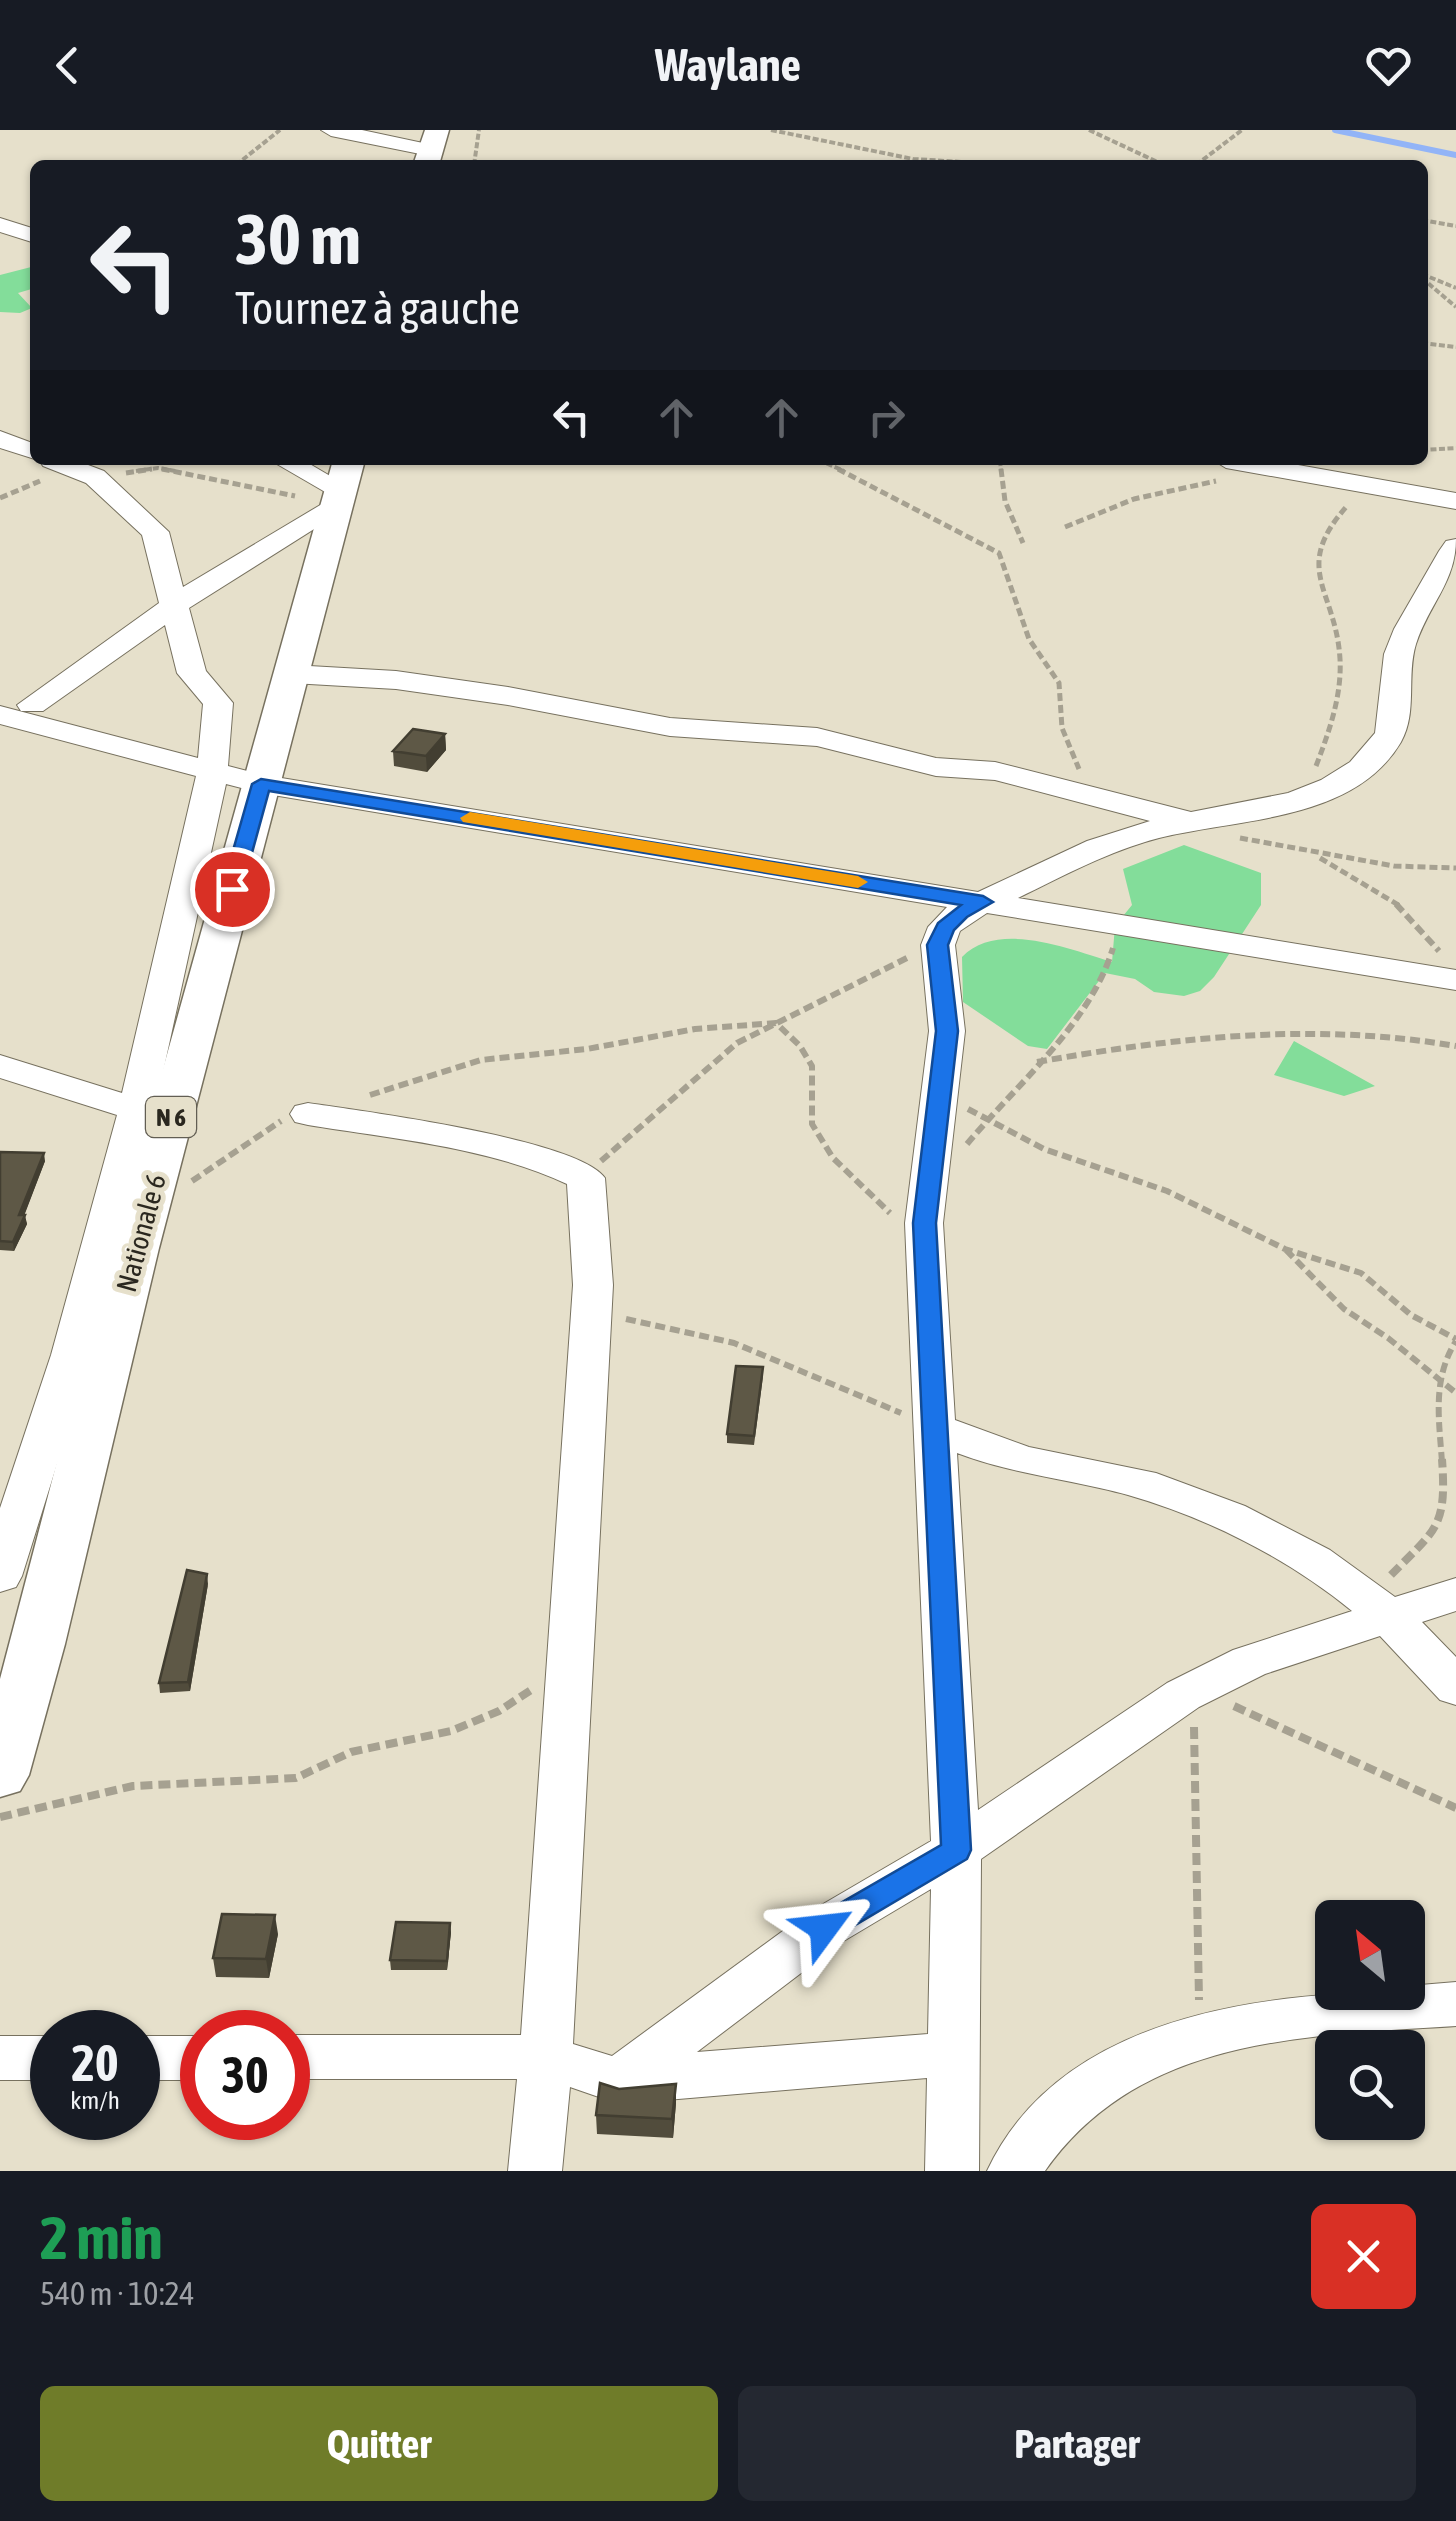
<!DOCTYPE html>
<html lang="fr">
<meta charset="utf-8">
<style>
body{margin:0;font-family:"Asap Condensed",sans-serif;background:#242831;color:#f1f3f6;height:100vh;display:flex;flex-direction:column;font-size:38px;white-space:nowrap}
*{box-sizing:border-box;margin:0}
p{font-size:32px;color:#9ea1a6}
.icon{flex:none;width:55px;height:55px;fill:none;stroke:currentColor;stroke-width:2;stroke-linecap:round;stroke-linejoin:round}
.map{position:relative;height:2041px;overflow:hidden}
.sheet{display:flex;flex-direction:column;background:#171b24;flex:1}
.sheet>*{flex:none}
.guide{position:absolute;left:30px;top:30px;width:1398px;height:305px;border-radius:15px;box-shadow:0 2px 8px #0004;background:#171b24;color:#f1f3f6;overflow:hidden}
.needle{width:65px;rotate:331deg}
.fabs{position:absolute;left:1315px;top:1770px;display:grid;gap:20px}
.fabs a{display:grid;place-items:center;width:110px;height:110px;border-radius:15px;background:#171b24;box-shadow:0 2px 8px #0004;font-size:50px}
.speed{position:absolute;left:30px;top:1880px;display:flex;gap:20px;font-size:50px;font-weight:700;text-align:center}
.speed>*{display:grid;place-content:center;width:130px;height:130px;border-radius:50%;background:#171b24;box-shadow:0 2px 8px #0004;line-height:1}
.speed small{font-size:25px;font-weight:400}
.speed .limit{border:15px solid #d22;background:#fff;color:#111}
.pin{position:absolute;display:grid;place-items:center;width:85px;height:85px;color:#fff;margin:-42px;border:5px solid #fff;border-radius:50%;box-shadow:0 2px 10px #0007}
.me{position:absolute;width:110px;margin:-55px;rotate:60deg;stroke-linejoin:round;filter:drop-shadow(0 0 8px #0008)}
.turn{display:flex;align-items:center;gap:35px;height:210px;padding:0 40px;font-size:45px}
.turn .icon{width:130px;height:130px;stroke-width:2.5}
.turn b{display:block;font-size:70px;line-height:85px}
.lanes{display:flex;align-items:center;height:95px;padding:0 40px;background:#0003;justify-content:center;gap:50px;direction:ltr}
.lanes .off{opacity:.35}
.round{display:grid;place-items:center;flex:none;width:105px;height:105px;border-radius:15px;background:#242831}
.head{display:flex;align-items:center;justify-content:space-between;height:170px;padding:0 40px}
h1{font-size:60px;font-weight:700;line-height:75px;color:#1e9e55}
.button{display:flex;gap:20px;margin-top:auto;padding:20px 40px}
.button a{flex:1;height:115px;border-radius:15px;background:#6f7c29;color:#fff;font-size:40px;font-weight:700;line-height:115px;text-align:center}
.button a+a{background:#242831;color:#f1f3f6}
header{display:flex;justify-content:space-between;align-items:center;height:130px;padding:0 40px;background:#171b24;font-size:45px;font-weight:700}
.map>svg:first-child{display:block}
.green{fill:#83dd9a}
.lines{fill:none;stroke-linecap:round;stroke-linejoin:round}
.stream{stroke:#92b4f7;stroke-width:6}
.minor-casing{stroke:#77715f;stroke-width:2}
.major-casing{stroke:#77715f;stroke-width:3}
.path-far3{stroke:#a6a191;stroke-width:4;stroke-dasharray:6 2.5;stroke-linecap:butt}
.path-far2{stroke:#a6a191;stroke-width:5;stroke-dasharray:8 4;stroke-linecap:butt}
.path-far1{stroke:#a6a191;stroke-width:6;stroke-dasharray:10 5;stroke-linecap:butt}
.path{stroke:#a6a191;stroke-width:8;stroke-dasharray:12 6;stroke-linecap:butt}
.minor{fill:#fff;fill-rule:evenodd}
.major{fill:#fff;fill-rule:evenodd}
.wall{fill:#514c3c}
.shaded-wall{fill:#423e31}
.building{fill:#5e5846;stroke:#423e31;stroke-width:2.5}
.route{fill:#1a73e8;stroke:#114b97;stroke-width:2.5}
.slow{fill:#f59e0b}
.labels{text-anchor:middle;stroke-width:10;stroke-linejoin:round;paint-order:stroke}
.shield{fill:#e6e0cb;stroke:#625e53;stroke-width:2.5}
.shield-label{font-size:25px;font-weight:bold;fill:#2a271f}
.street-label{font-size:28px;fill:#2a271f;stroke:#e6e0cb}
</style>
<header><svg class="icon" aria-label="back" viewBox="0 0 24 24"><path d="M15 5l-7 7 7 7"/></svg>Waylane<svg class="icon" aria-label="heart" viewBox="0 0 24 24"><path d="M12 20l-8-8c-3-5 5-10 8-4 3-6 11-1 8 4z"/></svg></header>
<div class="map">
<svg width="1456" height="2041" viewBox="0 0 1456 2041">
<rect width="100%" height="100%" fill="#e6e0cb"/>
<!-- green -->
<path class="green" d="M35,136V158L18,163L32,178L20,183L0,182V145Z
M1184,715L1261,743V775L1214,847L1200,861L1184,866L1154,862L1135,849L1105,843L1047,919L1028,916L963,872L962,827C998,790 1070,819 1112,832L1115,796L1132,775L1123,739Z
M1294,911L1375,956L1344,966L1274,945Z"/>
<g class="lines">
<!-- stream -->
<path class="stream" d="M1335,0L1456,25"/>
<!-- minor casing -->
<g class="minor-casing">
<path id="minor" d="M321,0H362L437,16L440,20L430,26L331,6Z
M0,88L35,99V113L0,102Z
M0,301L35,314L38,330L0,318Z
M39,330H75L104,341L169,402L183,457L327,371H345L349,377L189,478L206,541L233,573L228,636L263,645L978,762L1087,711L1150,691L995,650L936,646L817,616L670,606L508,575L396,559L292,553L282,550L277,544L282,538L292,535L396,541L508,557L670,588L817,598L936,628L995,632L1191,682L1288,663L1321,650L1350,632L1375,603L1384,524L1394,499L1439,421L1446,411L1456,409C1456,452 1429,474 1416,514C1406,546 1418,582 1401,612C1354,692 1238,688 1159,708C1109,721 1063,746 1018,768L1456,840V860L987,783L960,801L955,815L965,901L943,1093L955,1290L1029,1317L1156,1343L1245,1376L1330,1420L1395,1467L1456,1448V1481L1422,1492L1456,1527V1575L1440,1570L1380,1506L1265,1544L1199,1577L981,1729L979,2041H925L927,1948L619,1974L570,1957L562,2041H508L517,1949H288V1905H521L573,1155L567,1054C488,1017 394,1009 308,995L295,992L290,984L295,976L308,973C362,981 578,1009 605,1048L613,1155L573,1914L612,1926L806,1784L931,1711L905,1093L929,901L921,815L928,797L947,777L261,663L226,654L156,974L173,979L178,987L173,995L151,996L91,1225L22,1446L16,1457L0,1462V1378L51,1225L117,985L0,948V925L122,963L196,646L0,594V576L198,628L203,574L177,543L165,495L43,581H21L17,575L159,473L142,405L86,353L43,336ZM957,1323C1015,1345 1070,1349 1128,1365C1208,1388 1287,1428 1352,1481L1233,1520L1167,1553L978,1680ZM931,1759L928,1904L697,1922L842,1812Z
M270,330H303L354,360L341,368L332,366Z
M1213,330H1270L1456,363V379L1226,338Z
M1456,1852V1896C1306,1906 1140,1906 1045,2041H987C1059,1887 1258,1862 1408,1862V1856Z
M0,1906H52V1950H0Z
M138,1906H202V1950H138Z"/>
</g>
<!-- major casing -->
<g class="major-casing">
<path id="major" d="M425,0H449L439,35H413Z
M333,330H365L159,1118L65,1514L29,1645L20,1661L0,1667V1549L113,1118Z"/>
</g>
<!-- path-far3 -->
<path class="path-far3" d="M771,0L913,29L1012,35
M1089,0L1164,35
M236,35L280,0
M474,35L479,0
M1196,35L1242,0
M1422,90L1456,96
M1422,144L1456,158
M1422,148L1456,177
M1422,213L1456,217
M1422,320L1456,318
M819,330L844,341
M1000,330L1001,341
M136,341L158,338L175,341"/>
<!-- path-far2 -->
<path class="path-far2" d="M162,339L295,366
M838,339L999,423L1029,509L1059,553L1062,598L1079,639
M1001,339L1005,371L1023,413
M126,343L152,339
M0,368L40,351
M1065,397L1134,369L1216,351
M1316,636C1329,602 1342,566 1340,529C1336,459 1290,439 1348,375
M1240,708L1394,736L1456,738
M1320,728L1400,776"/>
<!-- path-far1 -->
<path class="path-far1" d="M1396,774L1439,821
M1037,932C1178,907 1314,892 1456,916
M370,965L481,930L587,919L695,899L776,893L800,916L812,936V994L833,1028L890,1083
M968,979L1044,1019L1167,1061L1285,1119L1361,1143L1411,1185L1456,1209
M967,1014C1017,954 1090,894 1113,818
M601,1031L737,913L909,827
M192,1051L281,991
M1286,1120L1344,1179L1388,1208L1456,1263
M626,1189L734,1213L901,1283
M1442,1332C1439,1289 1432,1249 1456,1211"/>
<!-- path -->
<path class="path" d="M1391,1445C1436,1399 1447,1398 1442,1329
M1234,1576L1456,1678
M1194,1597L1199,1870
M0,1687L133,1656L296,1648L351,1622L451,1601L499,1581L531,1560"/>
<!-- minor -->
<use href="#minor" class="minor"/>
<!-- major -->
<use href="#major" class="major"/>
</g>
<!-- wall -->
<path class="wall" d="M445,604L446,620L427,642L394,636L393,621Z
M0,1022L45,1031L24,1085L27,1094L14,1121L0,1120Z
M763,1246L754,1315L727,1313V1304Z
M208,1454L190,1561L160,1563L159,1553Z
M451,1802L447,1840H391L390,1830Z
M278,1804L269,1848L216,1847L213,1828Z
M619,1959L676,1973L673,2008L597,2004L596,1985Z"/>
<!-- shaded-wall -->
<path class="shaded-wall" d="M445,604L446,620L427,642L426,626Z
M44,1023L45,1031L21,1094L19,1085Z
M25,1085L27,1094L14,1121L13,1112Z
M207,1444L208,1454L190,1561L188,1552Z
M275,1785L278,1804L269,1848L266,1829Z
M450,1793L451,1802L447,1840V1831Z
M676,1954V1973L673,2008L672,1989Z"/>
<!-- building -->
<path class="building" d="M413,599L445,604L426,626L393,621Z
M0,1022L44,1023L19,1085H25L13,1112L0,1111Z
M736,1236L763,1237L754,1306L727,1304Z
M187,1440L207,1444L188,1552L159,1553Z
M222,1784L275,1785L266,1829L213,1828Z
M396,1792L450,1793L447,1831L390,1830Z
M600,1953L619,1959L676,1954L672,1989L596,1985Z"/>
<!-- route -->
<path class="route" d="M261,649L983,766L993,772L967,787L954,800L948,815L958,901L936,1093L971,1720L967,1729L835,1807L824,1810L813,1807L809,1798L813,1789L941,1715L913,1093L936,901L927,815L938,793L961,775L269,661L242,759L232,765L225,763L222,759L252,654Z"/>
<!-- slow -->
<path class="slow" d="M470,682L858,746L868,752L858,758L463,692L460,688Z"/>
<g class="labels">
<!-- shield labels -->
<rect class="shield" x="146" y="967" width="50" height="40" rx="8"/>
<g class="shield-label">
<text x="171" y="996">N 6</text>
</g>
<!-- street labels -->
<g class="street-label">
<text transform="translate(141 1103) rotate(-75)" y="10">Nationale 6</text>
</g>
</g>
</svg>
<div class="fabs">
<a><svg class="needle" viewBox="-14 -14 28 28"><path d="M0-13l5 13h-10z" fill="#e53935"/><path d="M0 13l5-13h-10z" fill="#9ea1a6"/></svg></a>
<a><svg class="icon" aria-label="search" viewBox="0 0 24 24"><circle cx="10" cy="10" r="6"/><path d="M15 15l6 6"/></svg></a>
</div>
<div class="speed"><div>20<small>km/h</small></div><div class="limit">30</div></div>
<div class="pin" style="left:232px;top:759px;background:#d93025"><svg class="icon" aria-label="arrive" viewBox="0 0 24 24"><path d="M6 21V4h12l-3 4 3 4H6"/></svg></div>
<svg class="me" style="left:824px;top:1798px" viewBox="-20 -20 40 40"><path d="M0-17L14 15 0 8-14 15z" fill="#1a73e8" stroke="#fff" stroke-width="4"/></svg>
<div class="guide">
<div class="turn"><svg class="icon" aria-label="left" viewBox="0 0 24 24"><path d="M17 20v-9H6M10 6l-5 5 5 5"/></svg><div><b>30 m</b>Tournez à gauche</div></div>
<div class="lanes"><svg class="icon" aria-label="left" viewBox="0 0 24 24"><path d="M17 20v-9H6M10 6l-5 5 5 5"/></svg><svg class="icon off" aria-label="ahead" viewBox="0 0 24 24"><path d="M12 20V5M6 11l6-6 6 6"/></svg><svg class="icon off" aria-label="ahead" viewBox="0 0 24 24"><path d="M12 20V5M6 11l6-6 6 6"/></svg><svg class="icon off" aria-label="right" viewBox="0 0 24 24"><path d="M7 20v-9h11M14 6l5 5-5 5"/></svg></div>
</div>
</div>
<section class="sheet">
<div class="head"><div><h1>2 min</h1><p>540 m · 10:24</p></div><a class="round" style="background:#d93025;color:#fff"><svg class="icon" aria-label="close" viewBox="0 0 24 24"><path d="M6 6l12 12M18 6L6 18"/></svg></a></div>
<div class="button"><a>Quitter</a><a>Partager</a></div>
</section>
